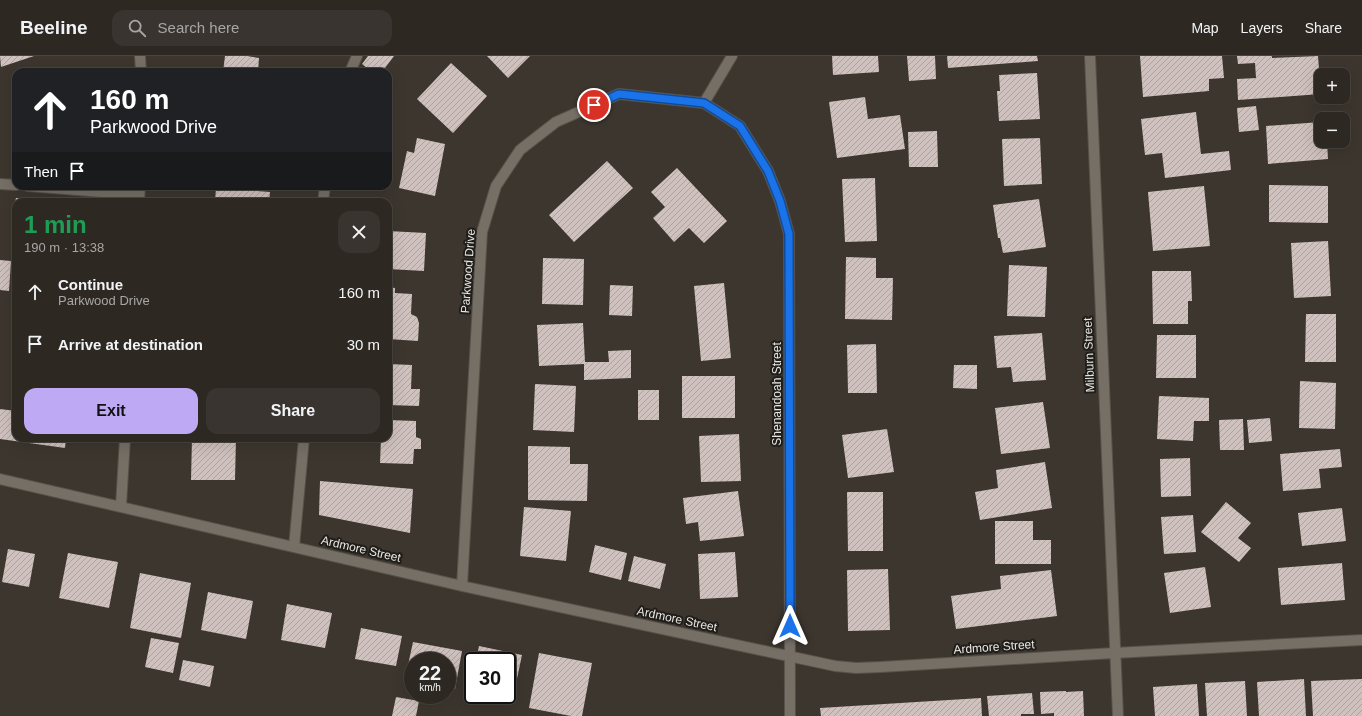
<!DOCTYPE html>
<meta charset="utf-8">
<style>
body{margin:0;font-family:Helvetica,sans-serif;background:#39342f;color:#f1f3f6;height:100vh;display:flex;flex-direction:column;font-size:15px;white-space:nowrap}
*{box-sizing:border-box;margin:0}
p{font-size:13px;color:#a7a6a5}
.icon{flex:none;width:22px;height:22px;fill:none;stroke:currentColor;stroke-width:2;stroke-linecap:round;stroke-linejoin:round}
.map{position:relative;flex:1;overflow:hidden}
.drawer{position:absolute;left:12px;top:142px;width:380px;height:244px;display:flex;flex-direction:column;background:#2d2822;border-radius:12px;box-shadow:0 4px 16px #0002,0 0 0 1px #484440}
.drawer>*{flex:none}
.banner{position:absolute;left:12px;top:12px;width:380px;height:122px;border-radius:12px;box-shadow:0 4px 16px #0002,0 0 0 1px #484440;background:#202124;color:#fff;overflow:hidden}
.fabs{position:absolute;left:1314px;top:12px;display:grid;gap:8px}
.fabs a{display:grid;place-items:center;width:36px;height:36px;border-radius:8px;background:#2d2822;box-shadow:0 4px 16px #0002,0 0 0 1px #484440;font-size:20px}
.speed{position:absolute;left:404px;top:596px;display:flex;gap:8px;font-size:20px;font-weight:700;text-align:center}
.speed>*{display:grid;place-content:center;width:52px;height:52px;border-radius:50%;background:#2d2822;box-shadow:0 4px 16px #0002,0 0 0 1px #484440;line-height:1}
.speed small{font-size:10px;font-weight:400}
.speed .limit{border:2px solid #111;border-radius:6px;background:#fff;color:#111}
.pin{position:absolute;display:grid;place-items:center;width:34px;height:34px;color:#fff;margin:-17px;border:2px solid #fff;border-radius:50%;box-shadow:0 1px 4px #0007}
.me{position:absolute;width:44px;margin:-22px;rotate:0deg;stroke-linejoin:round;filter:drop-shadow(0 0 3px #0008)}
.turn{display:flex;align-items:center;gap:14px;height:84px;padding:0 12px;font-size:18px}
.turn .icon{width:52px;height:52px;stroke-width:2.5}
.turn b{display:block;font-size:28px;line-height:34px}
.then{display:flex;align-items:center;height:38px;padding:0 12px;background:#0003;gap:8px;font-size:15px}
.round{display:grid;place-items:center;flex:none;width:42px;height:42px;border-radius:12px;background:#39342f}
.headline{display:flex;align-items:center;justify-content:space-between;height:68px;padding:0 12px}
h1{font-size:24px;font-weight:700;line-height:30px;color:#1e9e55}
.action{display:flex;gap:8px;margin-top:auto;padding:8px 12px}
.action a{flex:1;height:46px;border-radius:12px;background:#bea9f5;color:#111;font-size:16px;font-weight:700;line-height:46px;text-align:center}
.action a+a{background:#39342f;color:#f1f3f6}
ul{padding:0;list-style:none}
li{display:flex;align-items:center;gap:12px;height:52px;padding:0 12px}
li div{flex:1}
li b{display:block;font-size:15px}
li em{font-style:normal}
header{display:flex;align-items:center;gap:24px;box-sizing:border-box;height:56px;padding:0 20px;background:#2d2822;border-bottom:1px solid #484440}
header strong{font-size:19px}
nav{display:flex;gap:22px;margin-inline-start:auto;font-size:14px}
.search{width:280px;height:36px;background:#39342f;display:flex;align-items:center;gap:10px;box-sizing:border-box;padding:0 14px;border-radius:12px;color:#a7a6a5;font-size:15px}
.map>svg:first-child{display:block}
.building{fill:url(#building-hatch)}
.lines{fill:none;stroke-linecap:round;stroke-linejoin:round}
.minor-casing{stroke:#57524b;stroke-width:12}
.minor{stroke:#756f66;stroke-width:10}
.route-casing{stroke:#114b97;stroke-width:10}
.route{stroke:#1a73e8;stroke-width:7}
.labels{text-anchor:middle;stroke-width:4;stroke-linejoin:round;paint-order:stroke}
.street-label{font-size:12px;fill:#eae6e1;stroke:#201e1a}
</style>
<header>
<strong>Beeline</strong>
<div class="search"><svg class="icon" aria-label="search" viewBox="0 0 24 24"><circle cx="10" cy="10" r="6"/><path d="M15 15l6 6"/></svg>Search here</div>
<nav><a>Map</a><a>Layers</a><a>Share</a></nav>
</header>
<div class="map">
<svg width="1362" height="660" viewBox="0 0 1362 660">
<defs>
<pattern id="building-hatch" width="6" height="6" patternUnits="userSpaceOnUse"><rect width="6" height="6" fill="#cfc1be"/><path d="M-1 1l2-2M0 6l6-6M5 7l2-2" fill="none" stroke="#ada2a0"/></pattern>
</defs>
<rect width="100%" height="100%" fill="#3c362e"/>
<!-- building -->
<path class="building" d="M0,0H34L1,11Z
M225,0H247L259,2L258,16H223Z
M368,0H394L382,16H372L362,8Z
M487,0H530L508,22Z
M832,0H878L879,16L833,19Z
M907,0H935L936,23L909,25Z
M947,0H1037L1038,5L948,12Z
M1140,0H1222L1224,22L1209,23V35L1143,41Z
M1237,0H1272V2L1318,0L1321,38L1238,44L1237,23L1256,22L1255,7L1238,8Z
M451,7L487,40L453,77L417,43Z
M1037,17L1040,63L999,65L997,35H1000L999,19Z
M865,41L868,63L900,59L905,93L837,102L829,46Z
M1256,50L1259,74L1239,76L1237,52Z
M1196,56L1201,98L1229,95L1231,114L1165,122L1162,97L1145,99L1141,63Z
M1321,66V85H1327L1328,103L1268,108L1266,70Z
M937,75L938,111H909L908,76Z
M417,82L445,88L435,140L399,132L407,95L414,97Z
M1040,82L1042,128L1004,130L1002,83Z
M607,105L633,132L574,186L549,159Z
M677,112L727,165L704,187L689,172L674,186L653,162L665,151L651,136Z
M875,122L877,185L845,186L842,123Z
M1269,129L1328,130V167L1269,166Z
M1204,130L1210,190L1153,195L1148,136Z
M216,132L270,136L269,146H215Z
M16,142L59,145V146H15Z
M1039,143L1046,191L1003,197L1000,182H998L993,149Z
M15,151H16V163H14Z
M388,175L426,177L424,215L388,213Z
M1328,185L1331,240L1294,242L1291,187Z
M846,201L876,202V222H893L892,264L845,263Z
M543,202L584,203L583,249L542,248Z
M0,204L11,205L9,235L0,234Z
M1009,209L1047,211L1045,261L1007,260Z
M1152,215H1191L1192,245H1188V268H1153Z
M724,227L731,302L701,305L694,230Z
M610,229L633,230L632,260L609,259Z
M388,231L395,232V237L412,238L411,258L417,261L419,267L418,285L388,283Z
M1306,258H1336V306H1305Z
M583,267L585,306H609L608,295L631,294V322L584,324V308L539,310L537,269Z
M1042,277L1046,324L1013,326L1011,311L997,312L994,280Z
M1157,279H1196V322H1156Z
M876,288L877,337H848L847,289Z
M388,308L412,309L411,333H420L419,350L388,349Z
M954,309H977V333L953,332Z
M682,320H735V362H682Z
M1300,325L1336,327L1335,373L1299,372Z
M535,328L576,330L574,376L533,374Z
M638,334H659V364H638Z
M1159,340L1209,342V365H1194L1193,385L1157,383Z
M1043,346L1050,392L1001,398L995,352Z
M0,353L16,355V382H66L65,392L0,383Z
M1270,362L1272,385L1249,387L1247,364Z
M1243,363L1244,394H1220L1219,364Z
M388,364L416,365V381L421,383V393H414L413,408L380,407L381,382H388Z
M887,373L894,416L848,422L842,379Z
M739,378L741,425L701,426L699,380Z
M192,382H236L235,424H191Z
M528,390L570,391V408H588L587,445L528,444Z
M1340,393L1342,411L1319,413L1321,432L1283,435L1280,398Z
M1190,402L1191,440L1161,441L1160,403Z
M1045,406L1052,452L980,464L975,436L998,432L996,414Z
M320,425L413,433L410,477L319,459Z
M738,435L744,480L700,485L698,466L686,468L683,442Z
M847,436H883V495H848Z
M1226,446L1251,467L1238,482L1251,492L1239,506L1201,476Z
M524,451L571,455L566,505L520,500Z
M1342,452L1346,485L1302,490L1298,457Z
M1193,459L1196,496L1164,498L1161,461Z
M995,465H1033V484H1051V508H995Z
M595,489L627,497L621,524L589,516Z
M8,493L35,498L29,531L2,526Z
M735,496L738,541L700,543L698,498Z
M68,497L118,506L109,552L59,542Z
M634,500L666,508L660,533L628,525Z
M1342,507L1345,544L1281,549L1278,512Z
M1205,511L1211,551L1170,557L1164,517Z
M888,513L890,574L848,575L847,514Z
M1051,514L1057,560L956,573L951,540L1001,533L1000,520Z
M140,517L191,527L181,582L130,572Z
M208,536L253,545L246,583L201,574Z
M287,548L332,557L325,592L281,584Z
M361,572L402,580L396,610L355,603Z
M151,582L179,587L173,617L145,611Z
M413,586L462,595L455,633L447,631V605H413V625L405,623Z
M479,590L522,599L515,632L507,631V605H476Z
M539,597L592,607L582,660H571L529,652Z
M183,604L214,610L210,631L179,624Z
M1304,623L1306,660H1259L1257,626Z
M1362,623V660H1313L1311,625Z
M1245,625L1247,660H1207L1205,627Z
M1197,628L1199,660H1155L1153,631Z
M1066,635V636L1083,635L1084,660H1054V657L1041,658L1040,636Z
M1032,637L1034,658H1021V660H989L987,640Z
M396,641L419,645L416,660H392Z
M981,642L982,660H821L820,652Z"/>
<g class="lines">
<!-- minor casing -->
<g class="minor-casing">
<path id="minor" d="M140,0L141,16
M1090,0L1118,660
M350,16L357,0
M704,47L740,70L768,115L780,145L789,178L790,660
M0,128L16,129
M28,130L139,139
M139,146L140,130
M323,146L325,130
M0,423L462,530L835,610L856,612L881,611L1114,597L1362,584
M121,450L125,382
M294,491L304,382
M462,530L482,176L496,130L520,94L556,66L619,38L704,47L732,0"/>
</g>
<!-- minor -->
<use href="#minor" class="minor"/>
</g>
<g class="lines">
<!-- route casing -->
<g class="route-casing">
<path id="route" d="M594,49L619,38L704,47L740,70L768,115L780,145L789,178L790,570"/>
</g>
<!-- route -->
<use href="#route" class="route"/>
</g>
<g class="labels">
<!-- street labels -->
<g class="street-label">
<text transform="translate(468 215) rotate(-86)" y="4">Parkwood Drive</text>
<text transform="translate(1089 299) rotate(-92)" y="4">Milburn Street</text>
<text transform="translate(777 338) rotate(-90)" y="4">Shenandoah Street</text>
<text transform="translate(361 493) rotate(13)" y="4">Ardmore Street</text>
<text transform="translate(677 563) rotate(12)" y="4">Ardmore Street</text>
<text transform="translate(994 591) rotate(-4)" y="4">Ardmore Street</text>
</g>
</g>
</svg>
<div class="fabs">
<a>+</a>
<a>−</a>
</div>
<div class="speed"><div>22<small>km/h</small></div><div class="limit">30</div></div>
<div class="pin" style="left:594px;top:49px;background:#d93025"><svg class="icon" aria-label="arrive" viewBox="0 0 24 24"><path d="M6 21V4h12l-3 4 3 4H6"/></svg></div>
<svg class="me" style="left:790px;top:570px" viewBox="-20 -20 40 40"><path d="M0-17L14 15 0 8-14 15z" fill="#1a73e8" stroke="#fff" stroke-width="4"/></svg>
<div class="banner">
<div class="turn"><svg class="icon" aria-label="ahead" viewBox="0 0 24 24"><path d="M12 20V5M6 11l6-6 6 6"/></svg><div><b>160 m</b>Parkwood Drive</div></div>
<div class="then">Then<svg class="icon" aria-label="arrive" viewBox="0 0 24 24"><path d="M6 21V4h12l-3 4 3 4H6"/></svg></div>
</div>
<section class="drawer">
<div class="headline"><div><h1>1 min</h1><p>190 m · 13:38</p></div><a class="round"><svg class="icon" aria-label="close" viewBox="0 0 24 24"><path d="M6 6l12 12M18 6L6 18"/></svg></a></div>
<ul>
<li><svg class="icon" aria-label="ahead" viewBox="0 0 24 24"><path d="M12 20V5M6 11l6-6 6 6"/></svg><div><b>Continue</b><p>Parkwood Drive</p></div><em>160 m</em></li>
<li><svg class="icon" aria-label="arrive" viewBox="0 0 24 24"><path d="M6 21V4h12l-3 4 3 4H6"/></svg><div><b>Arrive at destination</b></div><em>30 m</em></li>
</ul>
<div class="action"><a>Exit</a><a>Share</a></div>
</section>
</div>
